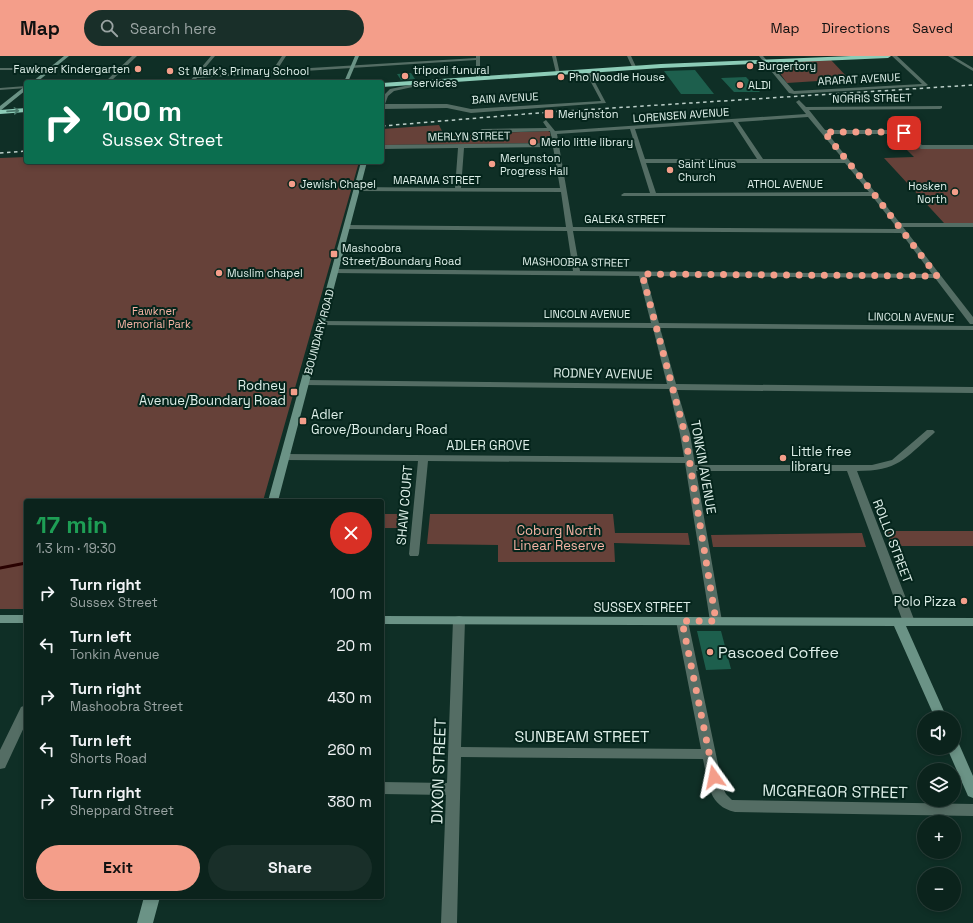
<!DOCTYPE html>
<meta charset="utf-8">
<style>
body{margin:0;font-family:"Space Grotesk",sans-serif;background:#192f29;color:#f1f3f6;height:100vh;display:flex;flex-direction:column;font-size:15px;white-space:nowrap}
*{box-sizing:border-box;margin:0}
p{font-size:13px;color:#9aa4a3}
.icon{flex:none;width:22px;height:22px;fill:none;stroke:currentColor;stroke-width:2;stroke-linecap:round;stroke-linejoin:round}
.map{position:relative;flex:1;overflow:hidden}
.drawer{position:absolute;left:24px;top:443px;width:360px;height:400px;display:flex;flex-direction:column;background:#0b231c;border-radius:4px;box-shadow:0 2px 6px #0003,0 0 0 1px #2b403b}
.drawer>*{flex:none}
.guide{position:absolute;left:24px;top:24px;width:360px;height:84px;border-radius:4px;box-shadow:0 2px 6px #0003,0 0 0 1px #2b403b;background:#0b6e4f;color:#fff;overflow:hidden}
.controls{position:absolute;left:917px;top:655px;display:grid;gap:8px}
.controls a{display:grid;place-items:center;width:44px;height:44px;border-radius:50%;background:#0b231c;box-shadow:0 2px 6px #0003,0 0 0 1px #2b403b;font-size:20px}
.pin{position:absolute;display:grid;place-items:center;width:34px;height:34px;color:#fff;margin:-17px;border-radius:8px;box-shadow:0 2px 6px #0006}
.me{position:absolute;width:44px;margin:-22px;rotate:348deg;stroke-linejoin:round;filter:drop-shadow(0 0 3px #0008)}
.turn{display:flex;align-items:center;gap:14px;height:84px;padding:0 12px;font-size:18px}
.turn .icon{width:52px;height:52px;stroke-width:2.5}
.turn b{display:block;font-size:28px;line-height:34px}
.round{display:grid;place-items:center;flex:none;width:42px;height:42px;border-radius:21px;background:#192f29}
.headline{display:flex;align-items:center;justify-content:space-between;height:68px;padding:0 12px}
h1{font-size:24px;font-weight:600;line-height:30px;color:#1e9e55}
.primary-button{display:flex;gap:8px;margin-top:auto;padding:8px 12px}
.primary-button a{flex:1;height:46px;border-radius:24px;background:#f49e8a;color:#111;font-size:16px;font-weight:600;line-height:46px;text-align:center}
.primary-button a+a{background:#192f29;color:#f1f3f6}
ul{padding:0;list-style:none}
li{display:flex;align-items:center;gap:12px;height:52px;padding:0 12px}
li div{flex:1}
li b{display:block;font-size:15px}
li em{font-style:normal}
header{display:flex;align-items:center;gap:24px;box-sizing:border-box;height:56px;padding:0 20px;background:#f49e8a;color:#111}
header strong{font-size:19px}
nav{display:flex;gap:22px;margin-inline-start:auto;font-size:14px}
.search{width:280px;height:36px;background:#192f29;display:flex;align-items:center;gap:10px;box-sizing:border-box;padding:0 14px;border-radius:22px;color:#9aa4a3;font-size:15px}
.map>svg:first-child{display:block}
.green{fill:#664139}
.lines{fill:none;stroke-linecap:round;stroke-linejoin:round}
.stream{stroke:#290100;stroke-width:3}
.building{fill:#1d5f4d}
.street{fill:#546d64;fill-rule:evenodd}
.secondary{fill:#6b9386;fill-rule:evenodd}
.highway{fill:#8cccb7;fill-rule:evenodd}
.rail{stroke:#bdd0ca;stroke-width:1.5;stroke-dasharray:3.5 3.5;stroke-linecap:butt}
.oneway{stroke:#48786a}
.route{stroke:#f49e8a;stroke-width:7;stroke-dasharray:0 12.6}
.poi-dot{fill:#f49e8a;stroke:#05251c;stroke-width:1.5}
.labels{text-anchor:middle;stroke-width:4;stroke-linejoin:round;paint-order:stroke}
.far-poi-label{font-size:11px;fill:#ddeee8;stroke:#05251c;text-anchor:start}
.far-street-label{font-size:11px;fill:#ddeee8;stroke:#05251c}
.far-park-label{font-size:11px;fill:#f8b4a5;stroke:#05251c}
.street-label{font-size:13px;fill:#ddeee8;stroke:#05251c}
.poi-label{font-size:13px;fill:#ddeee8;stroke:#05251c;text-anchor:end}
.park-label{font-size:13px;fill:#f8b4a5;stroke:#05251c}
.near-poi-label{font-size:16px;fill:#ddeee8;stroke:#05251c;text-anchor:start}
.near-street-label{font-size:16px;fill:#ddeee8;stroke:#05251c}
</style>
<header>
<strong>Map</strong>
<div class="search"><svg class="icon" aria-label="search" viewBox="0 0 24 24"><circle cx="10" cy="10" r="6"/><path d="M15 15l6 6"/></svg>Search here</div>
<nav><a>Map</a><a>Directions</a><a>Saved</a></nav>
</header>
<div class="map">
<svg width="973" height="867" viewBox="0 0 973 867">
<rect width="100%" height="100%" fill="#0f2f26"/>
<!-- green -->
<path class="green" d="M831,4L849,23L787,27L777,13C785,3 817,5 831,4Z
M439,69L445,81L475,79L477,82H491L490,77L548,75L550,76L551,87L382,89V73Z
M903,90H913L916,92H973V168L944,167L884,102L914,101Z
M26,101V106H359L263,445H26V553H0V102Z
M382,458H406L404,472H382Z
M430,458H613L615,477H688L690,489L614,487L615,506H498V489L427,488Z
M886,475H973V490H892Z
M862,477L866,491H713L711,479Z"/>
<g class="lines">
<!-- stream -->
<path class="stream" d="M0,512L26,507"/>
</g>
<!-- building -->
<path class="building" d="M695,14L714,38H681L664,15Z
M411,17L415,23L401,24L397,18Z
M746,21L760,36H734L721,22Z
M697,575H721L731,613L706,614Z"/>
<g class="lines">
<!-- street -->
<path class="street" d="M132,0H137L110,26H105Z
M211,0H215L199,19L272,15L282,0H286L277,14L476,2V0H480V23L478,24L476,23V4L197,22L194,26H189Z
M552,0H556L560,18L556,17Z
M627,0H631L637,13H633Z
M759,0H763L794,35L922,28L892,0H897L928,29L926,30L794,38L789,37Z
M948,0H953L973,12V15Z
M0,12H50L52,13L50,14H0Z
M587,14L589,15L606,47L471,57L447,52L382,53L384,39L390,33L420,27L422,29L394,35L388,40L385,48H447L471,53L601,45L585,15Z
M26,30V32L0,34V32Z
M799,44L806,51L942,50V52L940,53L809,54L825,74H897L908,78L922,89H973V93H921L904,80L897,78H828L900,167H973V171H903L973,261V268H970L935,222L646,220L659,267L973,270V274L660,272L676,328L973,331V337L677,334L690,378L695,409H872L892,404L927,374H933L935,376L933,378C904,403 898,415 857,415L915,566L913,569L909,570L905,569L903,566L847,415H696L722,565L720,568L716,569L712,568L710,565L685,407L428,405L419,498L418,500H410L409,498L418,405L285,404L280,401L285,398L684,401L680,378L669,333L303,329L302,327L303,325L306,324L667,328L653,272L318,269L317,267L321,265L651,267L639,220L332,217V213H335L573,215L567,175L347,173L344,171L347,169L566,171L561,136L357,135L354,133L357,131L455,132L458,92L382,93V89L553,87L550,75L482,77L479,75L482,73L547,72L543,66L546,64L555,75L806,58L796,46ZM808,61L843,103H763L738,66ZM733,66L757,103H645L635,73ZM630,73L650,137H624L621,139L622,140H872L898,173L573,171L557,78ZM553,91L560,132H461L464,92ZM646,107H845L869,136L656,137ZM573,175L901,177L932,218L580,215Z
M459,560L463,561L465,564L461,691L701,693L676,565L678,562L682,561L686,562L688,565L723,732L726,738L732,744L973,748V760L735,756C708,750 708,726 703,703L461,701L457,867H441L446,739L382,738V726L447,727L453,564L455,561Z
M26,649V667L5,712L0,713V694L21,651Z"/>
<!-- secondary -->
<path class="secondary" d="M64,0H69L37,26H32Z
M355,0H359L348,26H344Z
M24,31H26V34L0,55V50Z
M361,106H367L278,445H268Z
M0,559H26V567H0Z
M382,560L973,562V570H906L947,662H935L894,570L382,568Z
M954,687L959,688L973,720V742L968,740L947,692H954Z
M144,841H160L153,867H137Z"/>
<!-- highway -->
<path class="highway" d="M851,0H891L888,2L661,12L382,31V27L661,8Z
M26,52V56L0,58V54Z"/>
<!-- rail -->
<path class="rail" d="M382,70L550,56L973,29
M0,97L26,95"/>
</g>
<!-- one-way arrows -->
<defs><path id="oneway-shaft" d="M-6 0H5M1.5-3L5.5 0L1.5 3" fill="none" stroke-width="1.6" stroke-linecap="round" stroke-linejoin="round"/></defs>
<use class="oneway" href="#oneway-shaft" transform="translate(13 55) rotate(-4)"/>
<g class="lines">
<!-- route -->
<path class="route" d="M714,721L682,565H716L715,559L685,378L642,218L937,220L874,138L824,76H897L904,77"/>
</g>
<!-- markers -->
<g class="poi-dot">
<circle cx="750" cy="10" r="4"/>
<circle cx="138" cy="13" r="4"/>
<circle cx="170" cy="15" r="4"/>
<circle cx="405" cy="20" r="4"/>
<circle cx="561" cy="21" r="4"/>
<circle cx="740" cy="29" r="4"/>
<rect x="544" y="53" width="10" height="10" rx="2"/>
<circle cx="533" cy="86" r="4"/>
<circle cx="492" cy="108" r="4"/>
<circle cx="670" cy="114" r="4"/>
<circle cx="292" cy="128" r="4"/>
<circle cx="955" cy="136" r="4"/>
<rect x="330" y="194" width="8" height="8" rx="2"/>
<circle cx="219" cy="217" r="4"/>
<rect x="290" y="332" width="8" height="8" rx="2"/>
<rect x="299" y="361" width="8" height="8" rx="2"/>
<circle cx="783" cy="402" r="4"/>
<circle cx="964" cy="545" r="4"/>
<circle cx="710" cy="596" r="4"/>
</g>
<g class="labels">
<!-- far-poi labels -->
<g class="far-poi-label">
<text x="758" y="14">Burgertory</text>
<text x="130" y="17" text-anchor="end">Fawkner Kindergarten</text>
<text x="413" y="18">tripodi funural<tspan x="413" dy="13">services</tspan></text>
<text x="178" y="19">St Mark's Primary School</text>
<text x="569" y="25">Pho Noodle House</text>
<text x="748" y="33">ALDI</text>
<text x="558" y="62">Merlynston</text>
<text x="541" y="90">Merlo little library</text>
<text x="500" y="106">Merlynston<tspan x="500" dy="13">Progress Hall</tspan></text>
<text x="678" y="112">Saint Linus<tspan x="678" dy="13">Church</tspan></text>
<text x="300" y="132">Jewish Chapel</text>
<text x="947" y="134" text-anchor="end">Hosken<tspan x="947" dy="13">North</tspan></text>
<text x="342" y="196">Mashoobra<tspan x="342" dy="13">Street/Boundary Road</tspan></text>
<text x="227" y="221">Muslim chapel</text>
</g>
<!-- far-street labels -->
<g class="far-street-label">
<text transform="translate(859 23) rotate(-3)" y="4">ARARAT AVENUE</text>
<text transform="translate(505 42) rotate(-3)" y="4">BAIN AVENUE</text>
<text transform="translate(872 42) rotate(-1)" y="4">NORRIS STREET</text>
<text transform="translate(681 59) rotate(-4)" y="4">LORENSEN AVENUE</text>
<text transform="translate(469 80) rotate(-1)" y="4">MERLYN STREET</text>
<text x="437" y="128">MARAMA STREET</text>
<text x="785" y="132">ATHOL AVENUE</text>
<text x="625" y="167">GALEKA STREET</text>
<text transform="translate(576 206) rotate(1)" y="4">MASHOOBRA STREET</text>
<text x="587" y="262">LINCOLN AVENUE</text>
<text transform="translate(911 261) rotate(1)" y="4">LINCOLN AVENUE</text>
<text transform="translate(319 276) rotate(-75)" y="4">BOUNDARY ROAD</text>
</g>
<!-- far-park labels -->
<g class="far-park-label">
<text x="154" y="259">Fawkner<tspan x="154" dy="13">Memorial Park</tspan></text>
</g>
<!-- street labels -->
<g class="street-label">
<text transform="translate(603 317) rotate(1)" y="5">RODNEY AVENUE</text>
<text x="488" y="394">ADLER GROVE</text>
<text transform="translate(704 411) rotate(80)" y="5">TONKIN AVENUE</text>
<text transform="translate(404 449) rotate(-85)" y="5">SHAW COURT</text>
<text transform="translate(893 485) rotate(69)" y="5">ROLLO STREET</text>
<text x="642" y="556">SUSSEX STREET</text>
</g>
<!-- poi labels -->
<g class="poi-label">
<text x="286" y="334">Rodney<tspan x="286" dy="15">Avenue/Boundary Road</tspan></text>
<text x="311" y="363" text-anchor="start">Adler<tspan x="311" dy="15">Grove/Boundary Road</tspan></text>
<text x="791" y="400" text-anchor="start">Little free<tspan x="791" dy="15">library</tspan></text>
<text x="956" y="550">Polo Pizza</text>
</g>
<!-- park labels -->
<g class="park-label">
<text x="559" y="479">Coburg North<tspan x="559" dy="15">Linear Reserve</tspan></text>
</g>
<!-- near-poi labels -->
<g class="near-poi-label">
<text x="718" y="602">Pascoed Coffee</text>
</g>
<!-- near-street labels -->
<g class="near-street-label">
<text x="582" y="686">SUNBEAM STREET</text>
<text transform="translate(438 715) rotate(-88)" y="6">DIXON STREET</text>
<text transform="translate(835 735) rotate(1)" y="6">MCGREGOR STREET</text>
</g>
</g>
</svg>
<div class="controls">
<a><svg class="icon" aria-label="sound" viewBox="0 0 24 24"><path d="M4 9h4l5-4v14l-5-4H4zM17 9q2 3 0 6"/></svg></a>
<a><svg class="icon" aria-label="layers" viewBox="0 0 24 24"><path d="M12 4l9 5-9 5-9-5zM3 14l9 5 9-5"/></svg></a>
<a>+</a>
<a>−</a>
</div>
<div class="pin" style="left:904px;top:77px;background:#d93025"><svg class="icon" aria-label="arrive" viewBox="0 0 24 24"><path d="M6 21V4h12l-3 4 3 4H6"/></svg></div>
<svg class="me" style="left:714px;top:721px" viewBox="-20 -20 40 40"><path d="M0-17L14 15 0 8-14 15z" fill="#f49e8a" stroke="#fff" stroke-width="4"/></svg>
<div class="guide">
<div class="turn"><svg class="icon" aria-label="right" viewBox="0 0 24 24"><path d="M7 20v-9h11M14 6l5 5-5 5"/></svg><div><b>100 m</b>Sussex Street</div></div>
</div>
<section class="drawer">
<div class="headline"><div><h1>17 min</h1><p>1.3 km · 19:30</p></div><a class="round" style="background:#d93025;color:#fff"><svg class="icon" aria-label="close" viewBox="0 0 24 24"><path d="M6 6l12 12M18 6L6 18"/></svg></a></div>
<ul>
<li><svg class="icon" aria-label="right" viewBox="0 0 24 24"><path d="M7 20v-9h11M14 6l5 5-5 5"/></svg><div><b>Turn right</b><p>Sussex Street</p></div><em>100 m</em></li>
<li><svg class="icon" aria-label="left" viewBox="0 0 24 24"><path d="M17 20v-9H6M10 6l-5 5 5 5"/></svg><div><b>Turn left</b><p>Tonkin Avenue</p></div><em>20 m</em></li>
<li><svg class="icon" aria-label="right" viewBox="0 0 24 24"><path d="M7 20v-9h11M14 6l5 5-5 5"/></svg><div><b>Turn right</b><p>Mashoobra Street</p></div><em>430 m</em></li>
<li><svg class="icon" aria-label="left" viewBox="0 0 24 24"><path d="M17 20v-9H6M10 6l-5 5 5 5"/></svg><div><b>Turn left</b><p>Shorts Road</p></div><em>260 m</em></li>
<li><svg class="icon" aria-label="right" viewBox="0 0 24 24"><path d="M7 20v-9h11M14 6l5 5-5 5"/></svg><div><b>Turn right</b><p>Sheppard Street</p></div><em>380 m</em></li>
</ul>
<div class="primary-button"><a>Exit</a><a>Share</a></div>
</section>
</div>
